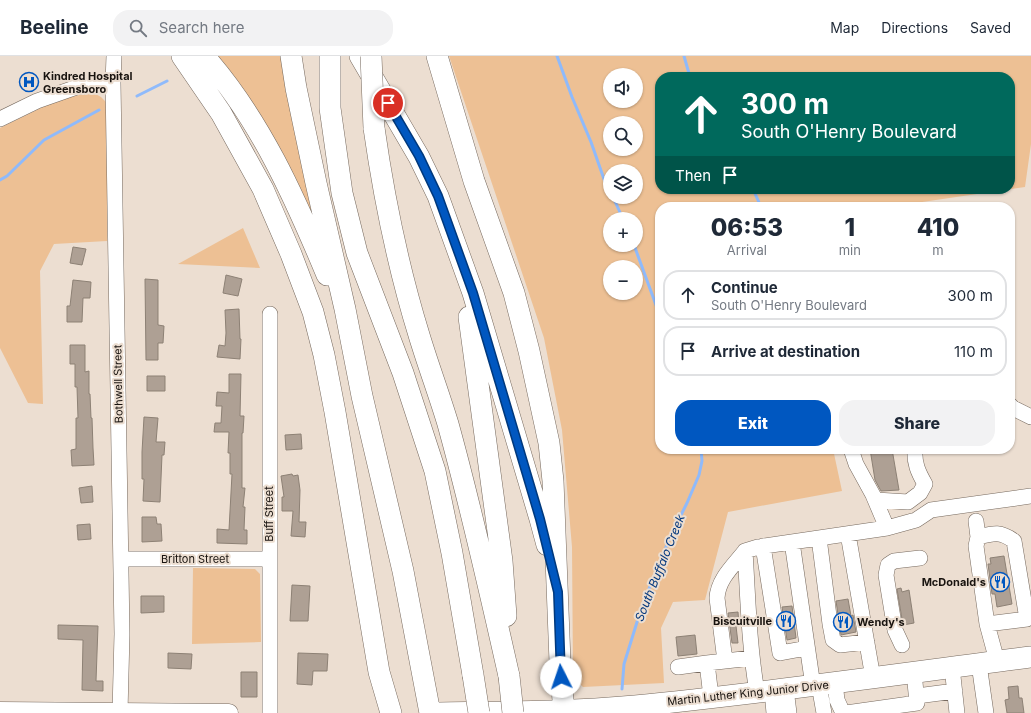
<!DOCTYPE html>
<meta charset="utf-8">
<style>
body{margin:0;font-family:Inter,sans-serif;background:#f2f2f3;color:#1f2937;height:100vh;display:flex;flex-direction:column;font-size:15px;white-space:nowrap}
*{box-sizing:border-box;margin:0}
p{font-size:13px;color:#747a83}
.icon{flex:none;width:22px;height:22px;fill:none;stroke:currentColor;stroke-width:2;stroke-linecap:round;stroke-linejoin:round}
.map{position:relative;flex:1;overflow:hidden}
.sheet{position:absolute;left:655px;top:146px;width:360px;height:252px;display:flex;flex-direction:column;background:#fff;border-radius:16px;box-shadow:0 1px 3px #0004}
.sheet>*{flex:none}
.hud{position:absolute;left:655px;top:16px;width:360px;height:122px;border-radius:16px;box-shadow:0 1px 3px #0004;background:#00695c;color:#fff;overflow:hidden}
.tools{position:absolute;left:603px;top:12px;display:grid;gap:8px}
.tools a{display:grid;place-items:center;width:40px;height:40px;border-radius:50%;background:#fff;box-shadow:0 1px 3px #0004;font-size:20px}
.pin{position:absolute;display:grid;place-items:center;width:34px;height:34px;color:#fff;margin:-17px;border:2px solid #fff;border-radius:50%;box-shadow:0 1px 4px #0007}
.me{position:absolute;width:44px;margin:-22px;rotate:356deg;stroke-linejoin:round;filter:drop-shadow(0 0 3px #0008)}
.turn{display:flex;align-items:center;gap:14px;height:84px;padding:0 20px;font-size:18px}
.turn .icon{width:52px;height:52px;stroke-width:2.5}
.turn b{display:block;font-size:28px;line-height:34px}
.then{display:flex;align-items:center;height:38px;padding:0 20px;background:#0003;gap:8px;font-size:15px}
.eta{display:flex;justify-content:space-evenly;align-items:center;height:68px;text-align:center}
.eta b{font-size:24px;font-weight:800;line-height:28px}
.button{display:flex;gap:8px;margin-top:auto;padding:8px 20px}
.button a{flex:1;height:46px;border-radius:16px;background:#0057c0;color:#fff;font-size:16px;font-weight:800;line-height:46px;text-align:center}
.button a+a{background:#f2f2f3;color:#1f2937}
ul{padding:0;list-style:none}
li{display:flex;align-items:center;gap:12px;height:50px;margin:0 8px 6px;padding:0 12px;border:2px solid #e0e1e3;border-radius:16px}
li div{flex:1}
li b{display:block;font-size:15px}
li em{font-style:normal}
header{display:flex;align-items:center;gap:24px;box-sizing:border-box;height:56px;padding:0 20px;background:#fff;border-bottom:1px solid #e0e1e3}
header strong{font-size:19px}
nav{display:flex;gap:22px;margin-inline-start:auto;font-size:14px}
.search{width:280px;height:36px;background:#f2f2f3;display:flex;align-items:center;gap:10px;box-sizing:border-box;padding:0 14px;border-radius:16px;color:#747a83;font-size:15px}
.map>svg:first-child{display:block}
.green{fill:#edc094;fill-rule:evenodd}
.lines{fill:none;stroke-linecap:round;stroke-linejoin:round}
.stream{stroke:#8fbafb;stroke-width:3}
.building{fill:#aea094;stroke:#8d8175}
.minor-casing{stroke:#76695e;stroke-width:16}
.major-casing{stroke:#76695e;stroke-width:19}
.highway-casing{stroke:#76695e;stroke-width:22}
.minor{stroke:#fff;stroke-width:15}
.major{stroke:#fff;stroke-width:18}
.highway{stroke:#fff;stroke-width:21}
.highway-bridge-casing{stroke:#76695e;stroke-width:22;stroke-linecap:butt}
.highway-bridge{stroke:#fff;stroke-width:21}
.route-casing{stroke:#00397d;stroke-width:10}
.route{stroke:#0057c0;stroke-width:7}
.labels{text-anchor:middle;stroke-width:4;stroke-linejoin:round;paint-order:stroke}
.poi-label{font-size:11px;font-weight:bold;fill:#18130f;stroke:#ecded1;text-anchor:start}
.street-label{font-size:11px;fill:#18130f;stroke:#ecded1}
.water-label{font-size:12px;font-style:italic;fill:#04387d;stroke:#ecded1}
</style>
<header>
<strong>Beeline</strong>
<div class="search"><svg class="icon" aria-label="search" viewBox="0 0 24 24"><circle cx="10" cy="10" r="6"/><path d="M15 15l6 6"/></svg>Search here</div>
<nav><a>Map</a><a>Directions</a><a>Saved</a></nav>
</header>
<div class="map">
<svg width="1031" height="657" viewBox="0 0 1031 657">
<rect width="100%" height="100%" fill="#ecded1"/>
<!-- green -->
<path class="green" d="M214,0H281L315,158L309,159Z
M449,0H1031V88L1025,131L888,151H660V393H833L842,435L728,456L705,544L673,546L661,572L664,627L583,631L573,621L572,491L562,374L544,282ZM610,19H636V45H610ZM660,21H1010V133H660ZM610,67H636V93H610ZM610,115H636V141H610ZM610,163H636V189H610ZM610,211H636V237H610Z
M92,36L101,41L107,47V185L54,188L40,215L43,348L28,347L0,292V72L49,48L67,42Z
M243,172L260,212L178,208Z
M193,512L255,513L260,518L261,586L192,588Z"/>
<g class="lines">
<!-- stream -->
<path class="stream" d="M557,0L572,41L591,86L605,126L610,135
M684,0L690,21
M137,40L167,25
M0,124L7,120L44,84L99,54
M753,133L761,151
M613,141L623,163
M634,189L660,260
M622,633L624,608L642,550L671,479L687,447L699,419L702,405L701,393"/>
</g>
<!-- building -->
<path class="building" d="M73,191L86,193L82,209L70,207Z
M226,219L242,223L238,240L223,237Z
M145,223L158,224V269L164,270L163,287H158V304H146Z
M73,224L91,226L90,242H83L82,266H67V250H70Z
M239,253L240,283H241L240,303L217,301L219,289L225,290L226,277L225,254Z
M70,289H85V316L89,315V338H90L91,362H92L93,392L94,409L72,410L71,394L76,393V362H78L77,331H75V308H70Z
M229,318H241L240,360H244L243,377H242V432H245L243,451H245L244,474H247V488L217,487V473L229,474L232,418H230V397H228L229,376H214L215,367H221L222,350H216L217,336L229,337Z
M147,320H165V335H147Z
M144,361L158,362L156,386H165L164,399H162L160,446L143,445L144,423H142V396Z
M301,378L302,393L286,394L285,379Z
M870,393H892L899,434L881,435L875,424Z
M292,418L293,420L298,419L300,434L299,466H306L305,481L291,480L293,455H282V441H284L281,420Z
M92,430L93,446L81,447L79,432Z
M142,461H156L157,468H161L162,485L142,486Z
M90,468L91,483L78,484L77,469Z
M1004,500L1012,548L997,551L995,538H992L988,508H991L990,502Z
M292,529L310,530L308,565H290Z
M901,532L902,536L909,534L914,567L903,569L897,533Z
M141,540H164V556L141,557Z
M848,543L851,560L853,559L856,576L841,579L836,545Z
M792,550L796,582L787,584L782,551Z
M738,556L739,570H736L738,587H732L728,557Z
M58,569L98,570L96,625H103V635L82,634L83,584L58,583Z
M695,579L697,598L678,600L676,581Z
M168,597L192,598L191,613L168,612Z
M298,597L328,598L327,615H313L312,629L297,628Z
M241,616H257V641H241Z
M1018,630L1019,642H1022L1024,657H1007L1005,644L1009,643L1008,631Z"/>
<g class="lines">
<!-- minor casing -->
<g class="minor-casing">
<path id="minor" d="M114,0L113,27L122,578L120,656
M0,63L37,45L77,31L113,27
M1010,349L1013,352L1031,361
M851,393L856,408L873,439L887,472L916,464L931,454L1031,440
M876,444L908,446L920,437L925,428C918,416 914,407 915,393
M976,465L978,481
M848,478L873,622
M819,482L830,568L833,584L840,589L867,586
M792,486L813,630
M763,490L780,597L807,592
M121,503H269
M987,568L1027,563L1014,485C1000,475 994,477 978,481L976,490L987,568L997,605
M902,589L895,574L886,519L888,509L894,505L920,502
M725,605L717,542C718,523 734,509 745,495
M979,608L986,657
M678,611L707,607
M952,611L957,657
M835,627L837,644L843,657
M819,629L824,657
M786,633L789,657
M772,635L774,657
M757,636C749,590 748,542 745,495L758,491L887,472
M917,640L955,635
M711,641L707,607L752,602
M270,657V258
M846,657L917,647L914,616"/>
</g>
<!-- major casing -->
<g class="major-casing">
<path id="major" d="M0,655L229,657"/>
</g>
<!-- highway casing -->
<g class="highway-casing">
<path id="highway" d="M182,0L221,57L263,133L291,198L313,256L324,299L335,356L379,616L391,657
M204,0C260,63 295,142 327,219
M291,0L296,32L316,127L345,253L362,340L403,515L430,657
M330,0V52L342,137L357,197L403,317L435,415L452,497L473,619
M360,0L419,101L438,140L473,237L540,463L547,489
M437,0L474,125L514,237L529,295L549,387L553,425L560,606L564,657
M374,72C384,142 398,211 419,279C428,309 439,338 448,368C471,451 490,536 509,620
M469,261L502,505L506,560
M439,657C504,656 570,656 635,650C767,637 899,618 1031,601"/>
</g>
<!-- minor -->
<use href="#minor" class="minor"/>
<!-- major -->
<use href="#major" class="major"/>
<!-- highway -->
<use href="#highway" class="highway"/>
<!-- highway-bridge casing -->
<g class="highway-bridge-casing">
<path id="highway-bridge" d="M371,0L374,72
M473,619L479,657
M509,620L513,657"/>
</g>
<!-- highway-bridge -->
<use href="#highway-bridge" class="highway-bridge"/>
</g>
<g class="lines">
<!-- route casing -->
<g class="route-casing">
<path id="route" d="M388,47L419,100L438,140L473,237L540,463L558,536L561,621"/>
</g>
<!-- route -->
<use href="#route" class="route"/>
</g>
<!-- icons -->
<defs>
<g id="hospital-ring" transform="scale(1)"><circle r="9.5" fill="#ecded1" stroke="#0057c0" stroke-width="1.5"/><path d="M-5-5h3v3.5h4V-5h3V5h-3V1.5h-4V5h-3Z" fill="#0057c0"/></g>
<g id="restaurant-ring" transform="scale(1)"><circle r="9.5" fill="#ecded1" stroke="#0057c0" stroke-width="1.5"/><path d="M-5-6h1v4h1v-4h1v4h1v-4h1v5L-1.5 .5V6h-2V.5L-5-1ZM5-6V6H3V1.5H1.5Q1.5-4 5-6Z" fill="#0057c0"/></g>
</defs>
<g fill-rule="evenodd">
<use href="#hospital-ring" x="29" y="26"/>
<use href="#restaurant-ring" x="1000" y="526"/>
<use href="#restaurant-ring" x="786" y="565"/>
<use href="#restaurant-ring" x="843" y="566"/>
</g>
<g class="labels">
<!-- poi labels -->
<g class="poi-label">
<text x="43" y="24">Kindred Hospital<tspan x="43" dy="13">Greensboro</tspan></text>
<text x="986" y="530" text-anchor="end">McDonald's</text>
<text x="772" y="569" text-anchor="end">Biscuitville</text>
<text x="857" y="570">Wendy's</text>
</g>
<!-- street labels -->
<g class="street-label">
<text transform="translate(118 328) rotate(-91)" y="4">Bothwell Street</text>
<text transform="translate(269 458) rotate(-90)" y="4">Buff Street</text>
<text x="195" y="507">Britton Street</text>
<text transform="translate(748 637) rotate(-6)" y="4">Martin Luther King Junior Drive</text>
</g>
<!-- water labels -->
<g class="water-label">
<text transform="translate(660 512) rotate(-68)" y="4">South Buffalo Creek</text>
</g>
</g>
</svg>
<div class="tools">
<a><svg class="icon" aria-label="sound" viewBox="0 0 24 24"><path d="M4 9h4l5-4v14l-5-4H4zM17 9q2 3 0 6"/></svg></a>
<a><svg class="icon" aria-label="search" viewBox="0 0 24 24"><circle cx="10" cy="10" r="6"/><path d="M15 15l6 6"/></svg></a>
<a><svg class="icon" aria-label="layers" viewBox="0 0 24 24"><path d="M12 4l9 5-9 5-9-5zM3 14l9 5 9-5"/></svg></a>
<a>+</a>
<a>−</a>
</div>
<div class="pin" style="left:388px;top:47px;background:#d93025"><svg class="icon" aria-label="arrive" viewBox="0 0 24 24"><path d="M6 21V4h12l-3 4 3 4H6"/></svg></div>
<svg class="me" style="left:561px;top:621px" viewBox="-20 -20 40 40"><circle r="19" fill="#fff"/><path d="M0-13L10 11 0 6-10 11z" fill="#0057c0"/></svg>
<div class="hud">
<div class="turn"><svg class="icon" aria-label="ahead" viewBox="0 0 24 24"><path d="M12 20V5M6 11l6-6 6 6"/></svg><div><b>300 m</b>South O'Henry Boulevard</div></div>
<div class="then">Then<svg class="icon" aria-label="arrive" viewBox="0 0 24 24"><path d="M6 21V4h12l-3 4 3 4H6"/></svg></div>
</div>
<section class="sheet">
<div class="eta">
<div><b>06:53</b><p>Arrival</p></div>
<div><b>1</b><p>min</p></div>
<div><b>410</b><p>m</p></div>
</div>
<ul>
<li><svg class="icon" aria-label="ahead" viewBox="0 0 24 24"><path d="M12 20V5M6 11l6-6 6 6"/></svg><div><b>Continue</b><p>South O'Henry Boulevard</p></div><em>300 m</em></li>
<li><svg class="icon" aria-label="arrive" viewBox="0 0 24 24"><path d="M6 21V4h12l-3 4 3 4H6"/></svg><div><b>Arrive at destination</b></div><em>110 m</em></li>
</ul>
<div class="button"><a>Exit</a><a>Share</a></div>
</section>
</div>
